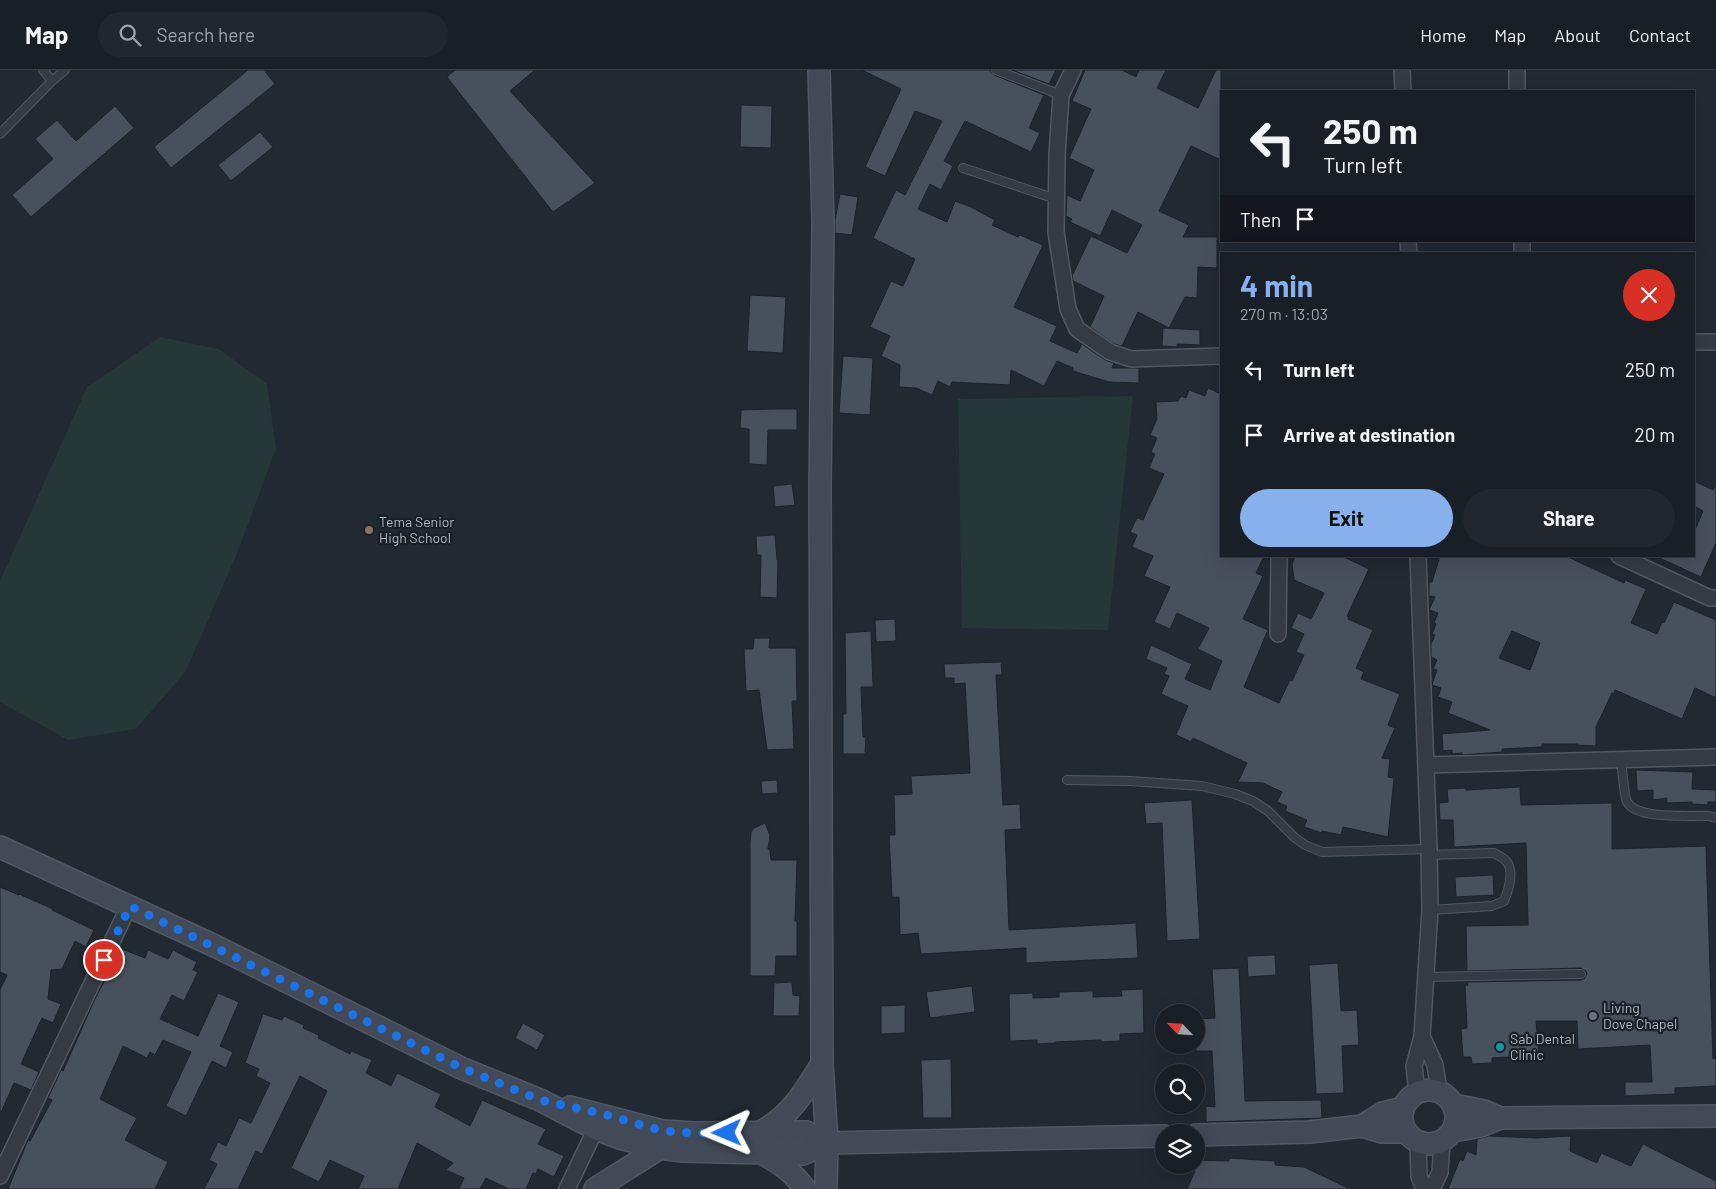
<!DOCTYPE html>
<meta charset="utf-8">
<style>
body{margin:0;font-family:Barlow,sans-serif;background:#22272e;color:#f1f3f6;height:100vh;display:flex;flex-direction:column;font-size:19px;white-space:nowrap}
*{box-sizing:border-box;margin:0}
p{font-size:16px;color:#9fa2a7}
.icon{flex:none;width:28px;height:28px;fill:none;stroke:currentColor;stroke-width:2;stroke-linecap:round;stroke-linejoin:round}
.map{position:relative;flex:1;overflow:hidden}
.sheet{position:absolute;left:1220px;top:182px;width:475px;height:305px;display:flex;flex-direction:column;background:#191f26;border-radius:0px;box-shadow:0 5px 20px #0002,0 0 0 1px #373d43}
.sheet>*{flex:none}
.top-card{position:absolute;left:1220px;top:20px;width:475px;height:152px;border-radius:0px;box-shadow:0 5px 20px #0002,0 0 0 1px #373d43;background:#191f26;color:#f1f3f6;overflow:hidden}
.needle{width:32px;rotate:295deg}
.controls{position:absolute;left:1155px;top:934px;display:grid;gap:10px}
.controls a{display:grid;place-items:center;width:50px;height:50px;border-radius:50%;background:#191f26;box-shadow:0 5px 20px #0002,0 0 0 1px #373d43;font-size:25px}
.pin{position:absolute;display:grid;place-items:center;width:42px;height:42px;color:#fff;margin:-21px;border:2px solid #fff;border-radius:50%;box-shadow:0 1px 5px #0007}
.me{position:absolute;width:55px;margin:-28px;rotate:269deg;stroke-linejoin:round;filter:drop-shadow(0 0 4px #0008)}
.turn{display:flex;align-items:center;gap:18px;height:105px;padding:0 20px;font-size:22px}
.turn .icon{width:65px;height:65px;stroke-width:2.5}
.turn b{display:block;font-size:35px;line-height:42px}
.then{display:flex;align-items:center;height:48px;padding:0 20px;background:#0003;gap:10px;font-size:19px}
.round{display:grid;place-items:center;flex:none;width:52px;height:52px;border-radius:26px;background:#22272e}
.head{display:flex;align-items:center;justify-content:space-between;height:85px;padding:0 20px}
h1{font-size:30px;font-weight:700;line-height:38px;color:#87b0ed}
.action{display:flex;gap:10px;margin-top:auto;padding:10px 20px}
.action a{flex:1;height:58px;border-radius:30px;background:#87b0ed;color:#111;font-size:20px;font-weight:700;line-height:58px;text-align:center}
.action a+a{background:#22272e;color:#f1f3f6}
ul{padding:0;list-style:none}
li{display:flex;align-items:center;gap:15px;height:65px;padding:0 20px}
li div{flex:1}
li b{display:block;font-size:19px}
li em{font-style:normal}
header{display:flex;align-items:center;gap:30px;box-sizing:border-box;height:70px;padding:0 25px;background:#191f26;border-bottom:1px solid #373d43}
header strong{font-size:24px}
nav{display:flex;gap:28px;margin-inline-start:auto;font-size:18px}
.search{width:350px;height:45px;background:#22272e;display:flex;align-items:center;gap:12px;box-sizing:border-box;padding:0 18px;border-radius:28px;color:#9fa2a7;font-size:19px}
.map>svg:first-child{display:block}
.green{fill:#253736}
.building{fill:#47505d;stroke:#1b222a;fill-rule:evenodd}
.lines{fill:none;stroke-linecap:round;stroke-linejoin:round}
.lane-casing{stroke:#515862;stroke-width:10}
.street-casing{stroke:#515862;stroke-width:18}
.secondary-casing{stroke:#515862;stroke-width:24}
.lane{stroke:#343b44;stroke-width:8}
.street{stroke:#343b44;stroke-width:15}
.secondary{stroke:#424a57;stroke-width:21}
.route{stroke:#1a73e8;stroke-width:9;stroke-dasharray:0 16.2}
.education-dot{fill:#8d6e63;stroke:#192028;stroke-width:2}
.worship-dot{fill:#6b7280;stroke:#192028;stroke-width:2}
.culture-dot{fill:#0f9aa8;stroke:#192028;stroke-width:2}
.labels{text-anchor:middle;stroke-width:4.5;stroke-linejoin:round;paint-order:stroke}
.poi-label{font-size:14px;fill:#aeb5c1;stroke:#192028;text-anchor:start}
</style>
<header>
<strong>Map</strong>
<div class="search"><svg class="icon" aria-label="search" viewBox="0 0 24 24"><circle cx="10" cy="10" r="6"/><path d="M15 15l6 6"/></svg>Search here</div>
<nav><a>Home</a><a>Map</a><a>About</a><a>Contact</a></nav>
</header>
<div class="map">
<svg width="1716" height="1119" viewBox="0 0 1716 1119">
<rect width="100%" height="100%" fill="#212933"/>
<!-- green -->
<path class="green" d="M160,267L219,279L267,314L276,378L238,481L186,601L136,659L68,670L0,632V511L87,317Z
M1133,326L1108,560L962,558L958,329Z"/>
<!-- building -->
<path class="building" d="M248,0H264L275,14L171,98L154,77Z
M455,0H535L510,21L595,113L553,142L447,7Z
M862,0H990L994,5L1044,25L1029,58L1040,63L1031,82L965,51L944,91L953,96L941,120L930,114L918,139L947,152L955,131L971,137L995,150L992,155L1018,167L1020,165L1043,175L1014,237L1057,256L1050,271L1077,283L1082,274L1105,290L1114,293L1112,298H1139V313L1109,312L1073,301V298L1057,291L1044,316L1011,300L1010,315L952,312L950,317L938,311L932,325L916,318L899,317L900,295L881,286L890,266L870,257L891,211L903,216L915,189L873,168L896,120L905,125L942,51L915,41L885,106L865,97L901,19Z
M1012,0H1056L1049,14Z
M1085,0H1122L1136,7L1139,0H1166L1157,18L1198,38L1216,0H1221V90L1191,76L1159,141L1189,155L1183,167H1217V198L1198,197L1197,228L1185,227L1169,258L1138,242L1122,276L1114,274L1090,257L1104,226L1073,211L1072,206L1091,166L1127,183L1142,155L1112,140L1100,166L1070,152L1072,149L1066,146L1067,125L1080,131L1094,100L1069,88L1091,39L1072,31Z
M741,35L772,36L771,78L740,77Z
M115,36L134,58L31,147L12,125L53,89L35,69L57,50L76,71Z
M260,62L273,77L231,111L218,95Z
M840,124L858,127L852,165L835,163V150Z
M750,225L786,227L783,283L747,281Z
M1163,258L1200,260V275L1177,274V277L1162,276Z
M843,286L873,288L870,345L839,343Z
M1208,318L1221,324V486H1264L1256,503L1263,506L1243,549L1268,560L1244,617L1279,633L1290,610L1292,611L1304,585L1296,582L1304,564L1291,558L1298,543L1311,549L1324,523L1294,510L1292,494L1295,486H1342L1369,499L1347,546L1349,547L1348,549L1373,560L1356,598L1364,602L1361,609L1400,624L1388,655L1395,658L1382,688L1390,689L1388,707L1394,708L1388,767L1343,757L1341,765L1322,761V763L1304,757L1307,750L1285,741L1287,736L1277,732L1282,722L1263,713L1238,712L1247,693L1193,668L1191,672L1176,665L1188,636L1161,624L1169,606L1164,604L1167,598L1146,589L1151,575L1192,594L1185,609L1210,620L1222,591L1198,579L1209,558L1177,543L1170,559L1154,552L1170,517L1144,506L1153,486L1132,477L1137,465L1130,462L1137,448L1143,450L1164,404L1149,398L1155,384L1151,382L1157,368L1150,365L1157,349L1156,332L1178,331L1181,326L1186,328L1189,320L1205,326Z
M772,339H797V360H768L767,395L749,394V359L740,358L741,340Z
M1694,411L1713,420L1716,413V473L1701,507L1655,486H1694V462L1703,441L1694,436Z
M792,414L795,435L775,437L773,416Z
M775,465L777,490H778L777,528L760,527L761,485H757L756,466Z
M1440,486H1566L1624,513L1625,510L1646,519L1631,553L1657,564L1662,552L1664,553L1674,532L1716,550V628L1695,618L1682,649L1615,620L1614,623H1612L1596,657V676L1578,675V674H1542V677L1502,679V682L1462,685V683L1452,684V680L1443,681L1442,664L1490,660L1448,643L1452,632L1438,627L1441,618L1432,615L1437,600L1433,599L1437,590L1431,587V574L1435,565L1432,564L1436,554L1434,553L1438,543L1429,540L1435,527L1429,526V512H1432ZM1512,561L1540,573L1530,600L1499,588Z
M895,549L896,571L876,572L875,550Z
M871,561L873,617H861L863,667H866L865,684H843V644H846L845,563Z
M754,568H770L769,578H796L797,631H792L794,679L767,680L759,620L746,621L744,579H753Z
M1001,592L1002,605H996L1003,735L1020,734L1021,759L1005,760L1009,860L1136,853L1138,888L1026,893V878L921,884L918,863L900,865L899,827H892L889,765H895L894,725L912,724L911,706L970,703L965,613L954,614V608H945L944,594Z
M1636,700L1693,702L1692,719L1716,720V732H1708V735L1692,734V732L1667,733V728L1653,730V720L1637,721Z
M777,710L778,723L762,724L761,711Z
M1520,717L1521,735L1612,733V779L1706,776L1713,989L1716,988V1016L1675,1018V1024L1625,1026V1012H1652L1650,975L1578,979L1577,951H1536L1539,985L1492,988V993L1472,994L1471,987H1463L1461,959L1467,958L1465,916L1468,915L1467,912L1581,910L1584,909L1587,904L1586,901L1581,898L1467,901L1466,856L1528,855L1526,773L1454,777L1453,750H1440L1439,733L1448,732L1447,719L1466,718V720Z
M1192,730L1200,869L1167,871L1162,753L1146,754L1144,733Z
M765,753L770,765L768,779L770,781L771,790H797L795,851H797V886H776L775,906H750V773L751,762L754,758Z
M1493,805L1494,825L1456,827L1455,807Z
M0,817L19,825V824L53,839L52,840L94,860L86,877L75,871L62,899L51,900L48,929L61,934L53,953L42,948L21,994L39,1002L31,1020L14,1013L0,1045V920L7,905L0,902Z
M122,879L145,888L148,880L168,889L173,880L197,892L193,900L198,902L184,931L172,925L160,949L198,966L218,923L239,932L220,976L233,982L226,998L212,991L186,1046L166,1036L191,982L163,970L155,985L150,982L147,988L123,976L100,1029L137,1048L125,1070L168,1092L155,1119H8L28,1070L30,1071L52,1030L48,1028L61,1000L63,1001L94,931L111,898L114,900Z
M1275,885L1276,905L1248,907L1247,886Z
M1338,893L1341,941L1357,940L1359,975L1342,976L1344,1023L1316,1024L1309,895Z
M1239,898L1245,1031L1321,1030L1322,1048L1206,1052V1036L1215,1037L1212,981H1196V949L1215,948L1212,899Z
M792,912L793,925L800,926L799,946H773L774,913Z
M972,916L975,942L930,948L926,922Z
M1143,919L1144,963L1120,964V971L1101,972V970L1055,972V973L1037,974V970L1010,971L1009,924L1033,923V928L1059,927V922L1093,921V927L1122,926L1121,920Z
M905,935V963L881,964V936Z
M263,944L282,950L284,946L304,955L303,958L319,965L318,968L350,984L351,981L372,990L366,1003L391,1016L397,1003L441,1024L435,1037L470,1056L482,1030L546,1059L538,1074L564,1086L554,1107L538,1099L536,1104L533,1103L526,1119H509L486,1108L480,1119H459L464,1108L446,1100L453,1093L417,1073L398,1119H358L364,1106L330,1090L319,1112L291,1098L327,1021L300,1006L262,1084L256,1081L238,1119H204L217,1094L209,1090L218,1072L226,1076L239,1048L251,1053L270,1013L256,1006L259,999L245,993Z
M523,953L545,965L537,980L515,968Z
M951,989L952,1048H923L921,990Z
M1489,1066L1537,1068L1571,1066L1570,1081L1597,1093L1601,1083L1631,1096L1643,1074L1716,1111V1119H1448L1460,1089L1463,1091L1467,1081L1476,1085L1477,1069Z
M1229,1088L1275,1091V1095L1304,1097L1350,1119H1187L1195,1101L1196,1090L1229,1091Z"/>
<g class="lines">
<!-- lane casing -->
<g class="lane-casing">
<path id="lane" d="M43,0L52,11
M996,0L1061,25
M0,64L52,11L65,0
M963,98L1056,129
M1621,689C1622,698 1624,726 1627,732C1637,750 1691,745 1709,746L1716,748
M1067,710L1130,711L1202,716L1235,724L1253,731L1268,741L1294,767L1305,775L1322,782L1429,779
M1430,785L1494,783C1499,786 1507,789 1509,796C1513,805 1508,822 1504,831L1492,836L1430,840
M1425,907L1581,904"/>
</g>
<!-- street casing -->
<g class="street-casing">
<path id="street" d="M1073,0L1061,25L1057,85L1056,162L1068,239L1077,259L1110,282L1131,289L1221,286
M1402,0L1403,21
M1517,0V21
M1408,171L1409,184
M1522,171V184
M1694,272H1716
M1619,486L1710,528H1716
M1278,564L1279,486
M1426,695L1716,687
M1422,966L1435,995L1439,1021
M1417,1022L1414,996L1422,966L1430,840L1429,779L1418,486
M1418,1072L1419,1106L1424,1119
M0,1106L129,836
M567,1119L600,1050
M1432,1119L1440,1102L1442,1072"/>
</g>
<!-- secondary casing -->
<g class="secondary-casing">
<path id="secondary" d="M819,0L823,153L820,418L822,993L827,1073L826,1119
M0,777L215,876L461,998L540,1030L596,1059L620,1068L660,1078L682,1081L803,1084L827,1073L1164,1066
M1402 1047a27 27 0 1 1 54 0a27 27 0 1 1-54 0Z
M1454,1035L1484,1041L1500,1048L1716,1046
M570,1037L663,1061L694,1063L806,1062L827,1073
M1362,1056L1382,1062H1406
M1453,1061L1481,1056L1500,1048
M760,1062C789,1048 806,1020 822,993
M1196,1065L1310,1062L1362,1056L1383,1043L1403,1038
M763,1084C780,1093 793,1102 805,1119
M595,1119L660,1078"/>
</g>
<!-- lane -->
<use href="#lane" class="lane"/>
<!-- street -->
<use href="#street" class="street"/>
<!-- secondary -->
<use href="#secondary" class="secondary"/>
</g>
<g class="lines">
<!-- route -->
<path class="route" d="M104,890L130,836L462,998L540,1030L603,1044L663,1061L694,1063H727"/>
</g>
<!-- markers -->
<circle class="education-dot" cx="369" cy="460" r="5"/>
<circle class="worship-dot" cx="1593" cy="946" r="5"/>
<circle class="culture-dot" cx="1500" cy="977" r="5"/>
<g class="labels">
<!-- poi labels -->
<g class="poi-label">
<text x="379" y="457">Tema Senior<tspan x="379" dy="16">High School</tspan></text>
<text x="1603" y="943">Living<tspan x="1603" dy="16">Dove Chapel</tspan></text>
<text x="1510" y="974">Sab Dental<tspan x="1510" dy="16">Clinic</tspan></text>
</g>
</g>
</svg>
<div class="controls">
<a><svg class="needle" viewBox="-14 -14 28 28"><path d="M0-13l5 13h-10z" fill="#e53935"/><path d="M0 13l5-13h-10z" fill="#9fa2a7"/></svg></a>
<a><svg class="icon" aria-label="search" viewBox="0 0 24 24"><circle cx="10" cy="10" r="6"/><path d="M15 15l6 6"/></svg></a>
<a><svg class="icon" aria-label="layers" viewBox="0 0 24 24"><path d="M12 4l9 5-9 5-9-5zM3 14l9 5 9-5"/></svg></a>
</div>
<div class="pin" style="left:104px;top:890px;background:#d93025"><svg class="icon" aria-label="arrive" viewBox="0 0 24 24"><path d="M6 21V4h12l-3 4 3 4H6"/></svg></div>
<svg class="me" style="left:727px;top:1063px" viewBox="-20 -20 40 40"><path d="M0-17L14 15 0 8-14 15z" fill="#1a73e8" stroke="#fff" stroke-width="4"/></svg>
<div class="top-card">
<div class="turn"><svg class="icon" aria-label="left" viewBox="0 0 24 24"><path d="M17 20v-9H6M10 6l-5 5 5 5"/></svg><div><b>250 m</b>Turn left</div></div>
<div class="then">Then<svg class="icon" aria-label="arrive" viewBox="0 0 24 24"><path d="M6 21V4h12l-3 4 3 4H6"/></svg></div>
</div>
<section class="sheet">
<div class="head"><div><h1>4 min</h1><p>270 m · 13:03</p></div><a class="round" style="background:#d93025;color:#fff"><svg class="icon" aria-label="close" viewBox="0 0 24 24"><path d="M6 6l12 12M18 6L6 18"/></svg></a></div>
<ul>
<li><svg class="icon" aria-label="left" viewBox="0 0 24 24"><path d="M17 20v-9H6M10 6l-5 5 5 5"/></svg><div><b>Turn left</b></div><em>250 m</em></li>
<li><svg class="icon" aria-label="arrive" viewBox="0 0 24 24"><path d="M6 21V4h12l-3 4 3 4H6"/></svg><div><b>Arrive at destination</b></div><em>20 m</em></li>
</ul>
<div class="action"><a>Exit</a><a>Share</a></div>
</section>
</div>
